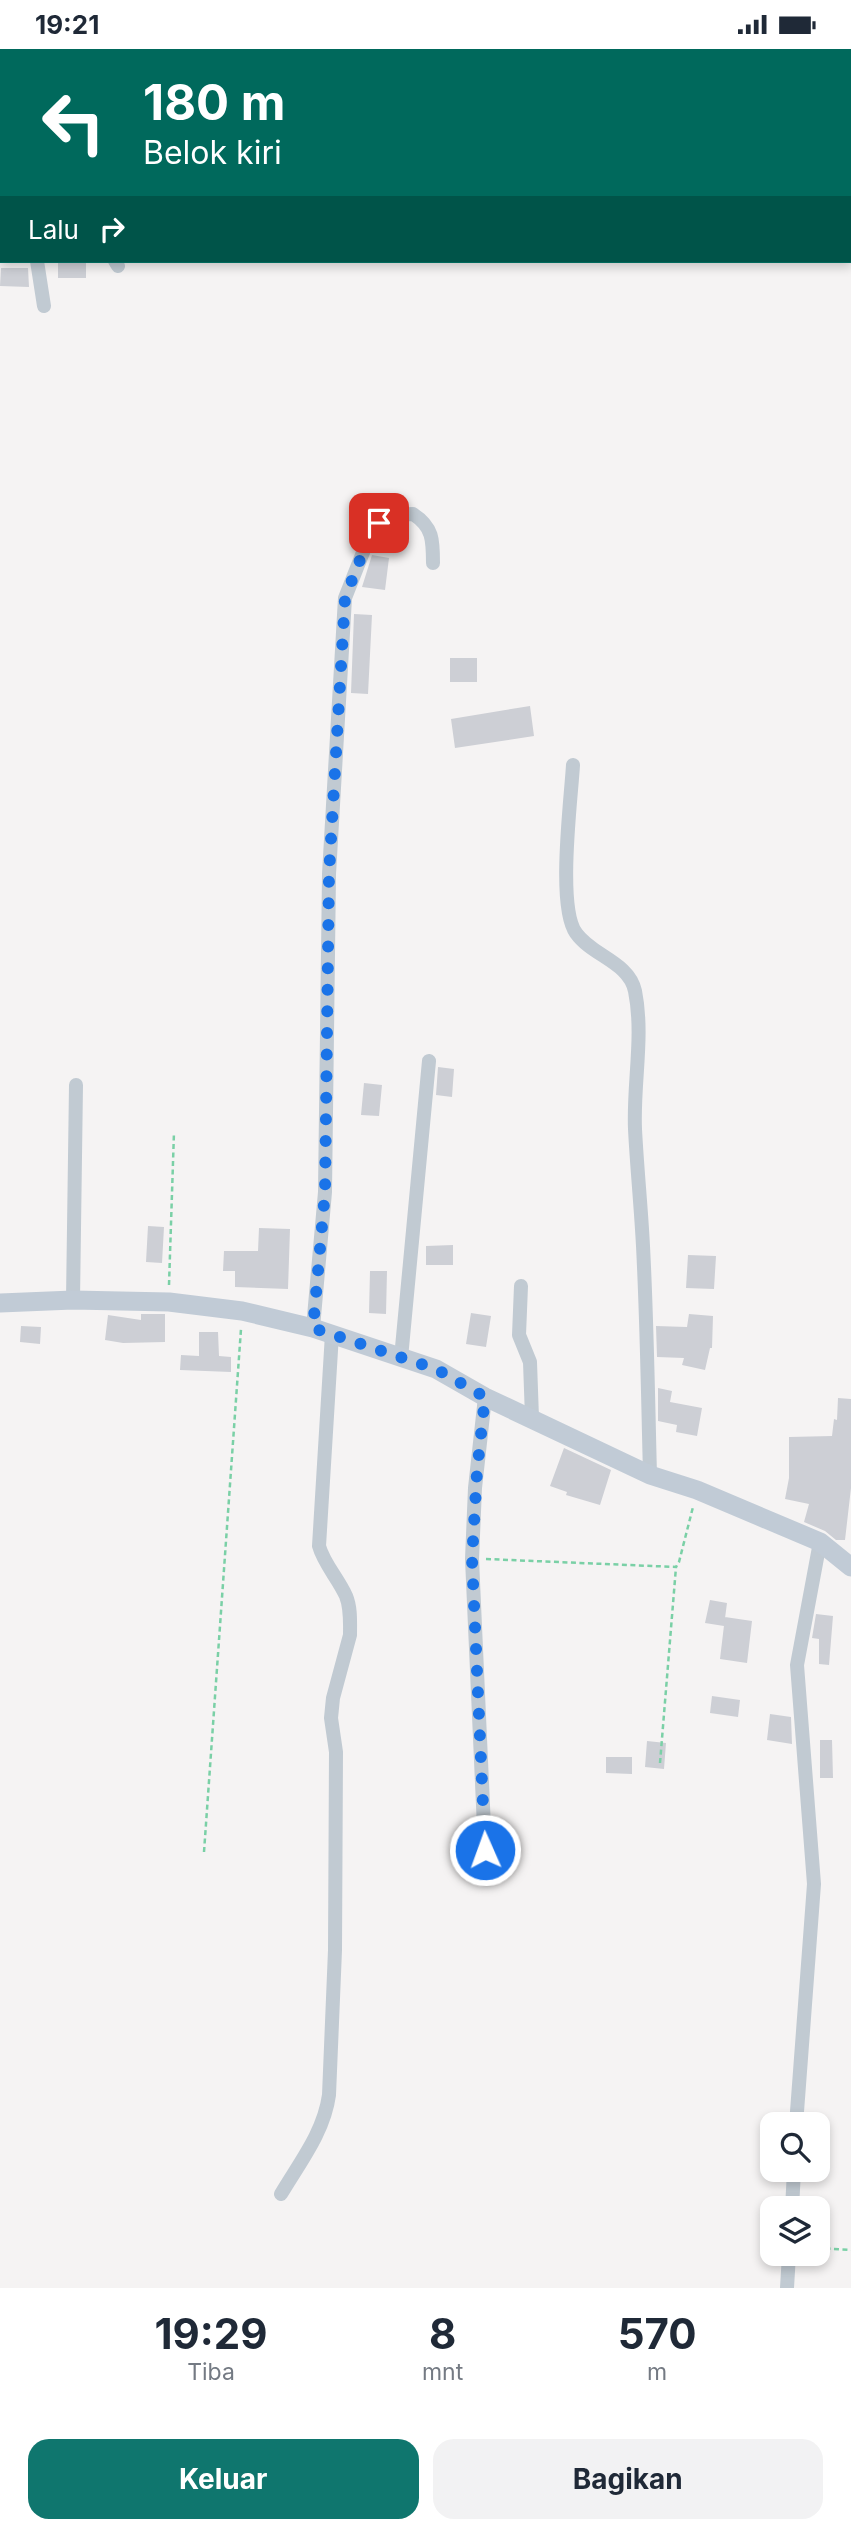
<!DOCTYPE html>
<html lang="id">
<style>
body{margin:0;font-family:Inter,sans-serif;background:#f2f2f3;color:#1f2937;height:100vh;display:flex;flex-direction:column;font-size:26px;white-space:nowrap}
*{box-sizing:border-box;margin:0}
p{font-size:23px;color:#747a83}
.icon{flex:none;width:38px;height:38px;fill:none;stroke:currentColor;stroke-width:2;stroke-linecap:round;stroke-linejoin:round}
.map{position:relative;height:2239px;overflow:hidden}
.details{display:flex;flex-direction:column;background:#fff;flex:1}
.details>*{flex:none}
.top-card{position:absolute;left:0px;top:0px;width:852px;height:214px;box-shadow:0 4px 10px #0003;background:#00695c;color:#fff;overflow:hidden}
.tools{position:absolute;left:760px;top:2063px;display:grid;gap:14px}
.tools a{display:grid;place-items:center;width:70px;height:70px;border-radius:14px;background:#fff;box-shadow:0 4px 10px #0003;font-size:35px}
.pin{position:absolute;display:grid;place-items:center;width:60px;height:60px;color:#fff;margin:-30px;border-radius:14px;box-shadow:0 4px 10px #0006}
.me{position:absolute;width:77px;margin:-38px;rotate:358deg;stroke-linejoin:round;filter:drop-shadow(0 0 5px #0008)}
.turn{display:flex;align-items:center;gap:24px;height:147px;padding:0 28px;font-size:32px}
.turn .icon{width:91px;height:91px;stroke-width:2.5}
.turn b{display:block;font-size:49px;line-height:60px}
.then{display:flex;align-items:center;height:66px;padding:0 28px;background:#0003;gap:14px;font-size:26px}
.eta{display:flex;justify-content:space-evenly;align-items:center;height:119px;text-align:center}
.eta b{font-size:42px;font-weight:700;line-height:49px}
.button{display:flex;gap:14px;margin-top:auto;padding:14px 28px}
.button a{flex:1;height:80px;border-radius:21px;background:#0f766e;color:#fff;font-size:28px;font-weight:700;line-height:80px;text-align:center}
.button a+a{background:#f2f2f3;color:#1f2937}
.status{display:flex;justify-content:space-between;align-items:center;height:49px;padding:0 35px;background:#fff;direction:ltr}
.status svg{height:19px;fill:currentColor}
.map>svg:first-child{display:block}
.building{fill:#cdcfd5}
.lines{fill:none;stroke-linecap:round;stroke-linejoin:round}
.path{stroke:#7ad0a6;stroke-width:2.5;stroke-dasharray:5 3.5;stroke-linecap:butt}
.street{stroke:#c1cad2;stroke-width:14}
.secondary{stroke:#c1cbd6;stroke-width:19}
.route{stroke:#1a73e8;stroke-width:12;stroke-dasharray:0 21.6}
</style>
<div class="status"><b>19:21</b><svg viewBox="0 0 49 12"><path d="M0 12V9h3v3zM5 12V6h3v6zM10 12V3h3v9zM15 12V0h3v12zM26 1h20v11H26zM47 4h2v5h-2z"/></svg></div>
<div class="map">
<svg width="851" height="2239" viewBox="0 0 851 2239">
<rect width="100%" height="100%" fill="#f5f3f3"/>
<!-- building -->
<path class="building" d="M58,212H86V229H58Z
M1,219H28L29,238L0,237Z
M372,506L389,509L385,541L362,538Z
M354,565L372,566L368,645L351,644Z
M450,609H477V633H450Z
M530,657L534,687L455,699L451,670Z
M438,1018L454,1020L452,1048L436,1046Z
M364,1034L382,1036L379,1067L361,1066Z
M148,1177L164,1178L162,1214L146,1213Z
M259,1179L290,1180L288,1240L235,1238V1222H223L224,1202H258Z
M453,1196V1216H426V1197Z
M688,1206L716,1207L714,1240L686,1239Z
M370,1222H387L386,1265L369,1264Z
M471,1264L491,1267L486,1298L466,1295Z
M141,1265H165V1293L123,1294L105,1291L108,1266L141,1271Z
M689,1265L713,1267L712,1299H710L705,1321L682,1316L684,1309L657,1308L656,1277L687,1278Z
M21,1277L41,1278L40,1295L20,1293Z
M199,1283H218L219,1307L231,1308V1323L180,1321L181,1306L199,1307Z
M658,1339L672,1342L670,1353L702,1359L697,1387L676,1383L677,1376L658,1372Z
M838,1349L851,1350V1439L845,1491H836L825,1482L804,1473L809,1455L785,1450L789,1429V1388L832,1387L834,1370L837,1371Z
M564,1399L611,1421L600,1456L566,1446L567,1443L550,1437Z
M710,1551L727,1554L724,1577L705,1574Z
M816,1565L833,1567L829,1616L819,1615V1590L812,1589Z
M725,1568L752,1572L747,1614L720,1610Z
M712,1647L740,1651L738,1668L710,1664Z
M770,1665L791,1668L792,1695L767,1691Z
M820,1691H832L833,1729H820Z
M647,1692L666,1694L664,1720L645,1718Z
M606,1708H632V1725L606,1724Z"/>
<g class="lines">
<!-- path -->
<path class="path" d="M169,1236L174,1083
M486,1510L676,1518L679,1513L693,1458
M660,1714L676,1518
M204,1803L241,1280
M817,2199L851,2201"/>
<!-- street -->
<path class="street" d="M0,133H2
M37,212L44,257
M115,212L118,217
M573,716C571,751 557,858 576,884C592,907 629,913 635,942C644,987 633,1035 635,1080C637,1119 641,1158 643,1197C647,1273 648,1350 650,1426
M521,1237L519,1286L530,1313L532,1369
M73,1251L76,1036
M313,1279L325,1143L329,825L345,549L371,483L390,466L413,465C433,478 433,491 433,514
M401,1309L429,1012
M485,1801L472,1510L475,1439L485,1348
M796,2076L814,1835L797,1616L820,1493
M281,2145C300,2113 324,2083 329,2046L335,1901L336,1703L331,1669L333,1649L350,1586C350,1573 351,1559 346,1547C338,1529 324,1515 319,1497L332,1285
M792,2160L794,2121
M787,2239L789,2205"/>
<!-- secondary -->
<path class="secondary" d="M0,1254L73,1251L169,1253L242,1262L313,1279L436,1320L485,1348L650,1426L697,1441L820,1493L851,1518"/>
</g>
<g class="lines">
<!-- route -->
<path class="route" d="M379,474L371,483L345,549L329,825L325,1143L313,1279L436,1320L485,1348L477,1423L472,1510L485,1801"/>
</g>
</svg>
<div class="tools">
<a><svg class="icon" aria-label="search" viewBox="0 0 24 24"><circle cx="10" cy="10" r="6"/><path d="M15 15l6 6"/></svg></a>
<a><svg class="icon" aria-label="layers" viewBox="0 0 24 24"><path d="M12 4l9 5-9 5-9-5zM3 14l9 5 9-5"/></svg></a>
</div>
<div class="pin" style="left:379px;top:474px;background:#d93025"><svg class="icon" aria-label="arrive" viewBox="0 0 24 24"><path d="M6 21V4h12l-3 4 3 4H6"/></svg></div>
<svg class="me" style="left:485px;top:1801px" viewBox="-20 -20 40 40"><circle r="17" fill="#1a73e8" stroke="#fff" stroke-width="3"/><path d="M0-11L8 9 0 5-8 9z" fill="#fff"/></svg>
<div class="top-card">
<div class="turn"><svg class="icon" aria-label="left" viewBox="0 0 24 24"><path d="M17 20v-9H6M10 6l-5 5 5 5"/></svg><div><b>180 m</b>Belok kiri</div></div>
<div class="then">Lalu<svg class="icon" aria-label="right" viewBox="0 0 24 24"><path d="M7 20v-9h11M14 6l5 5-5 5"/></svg></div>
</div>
</div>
<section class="details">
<div class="eta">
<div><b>19:29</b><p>Tiba</p></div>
<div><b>8</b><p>mnt</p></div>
<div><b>570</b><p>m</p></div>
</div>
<div class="button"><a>Keluar</a><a>Bagikan</a></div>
</section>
